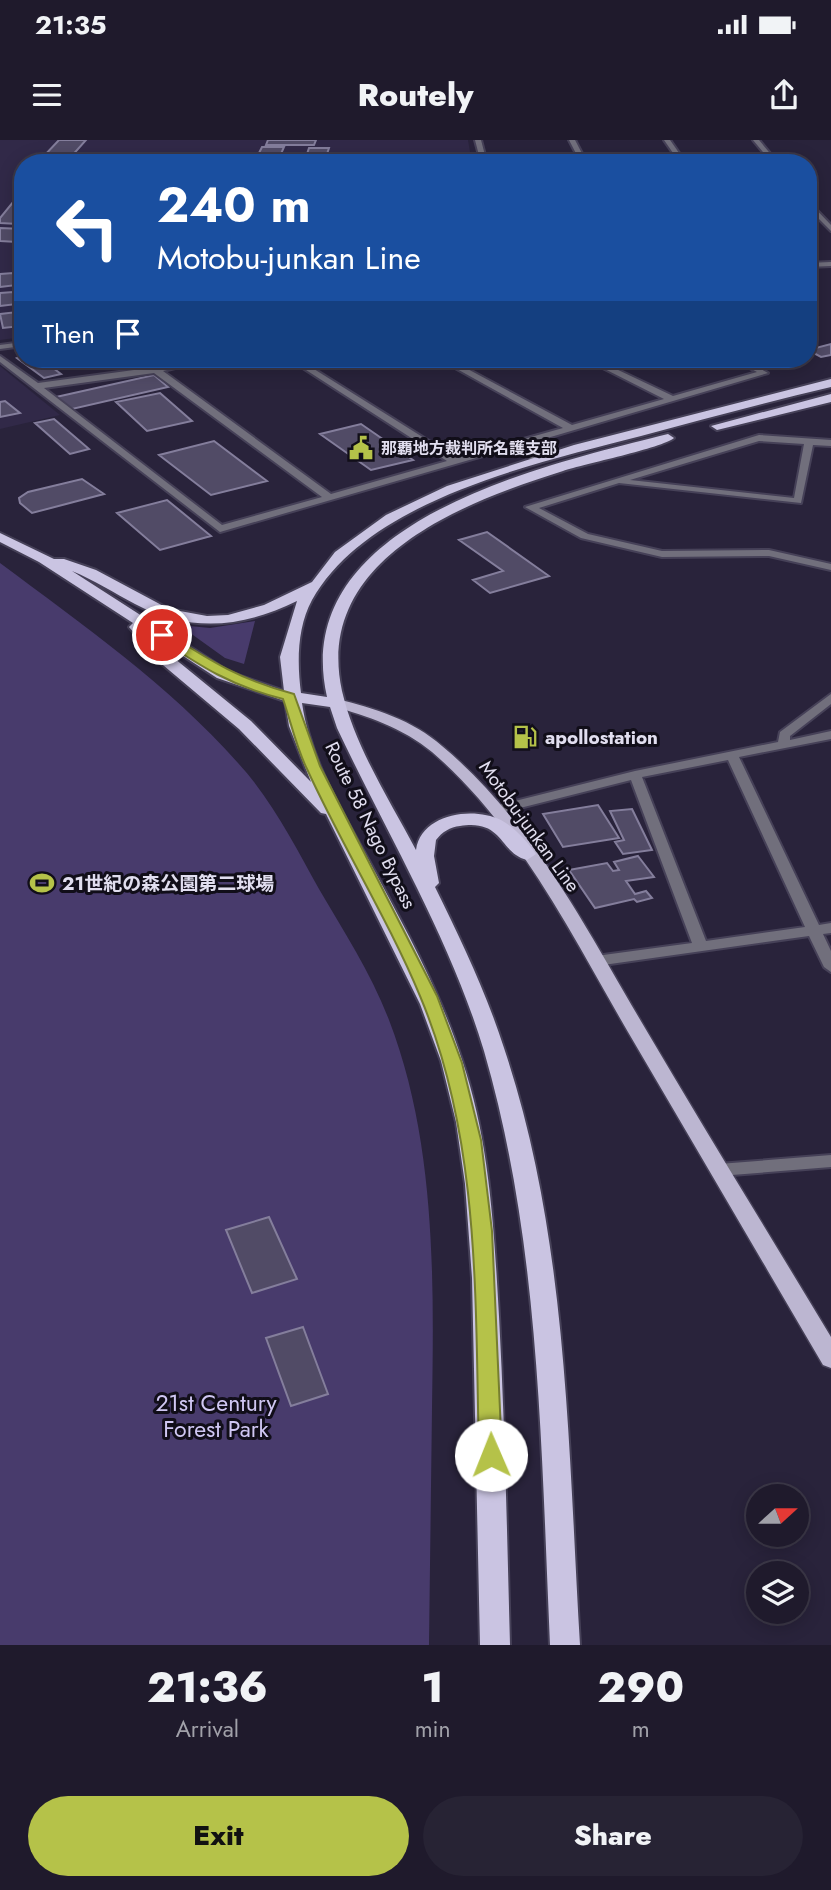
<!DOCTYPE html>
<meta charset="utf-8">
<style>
body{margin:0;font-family:Jost,"Noto Sans JP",sans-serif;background:#272334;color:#f1f3f6;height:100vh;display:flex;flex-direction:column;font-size:26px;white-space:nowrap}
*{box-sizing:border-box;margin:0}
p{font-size:23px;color:#a1a1a9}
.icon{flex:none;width:38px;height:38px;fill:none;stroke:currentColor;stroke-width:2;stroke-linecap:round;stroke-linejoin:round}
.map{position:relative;height:1505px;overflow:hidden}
.panel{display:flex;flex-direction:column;background:#1f1a2c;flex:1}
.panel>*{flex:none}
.hud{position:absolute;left:14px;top:14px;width:803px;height:214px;border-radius:28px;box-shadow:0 4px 18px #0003,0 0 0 2px #3c3848;background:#1a4fa0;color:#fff;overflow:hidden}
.needle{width:46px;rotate:69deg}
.buttons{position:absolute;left:746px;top:1344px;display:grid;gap:14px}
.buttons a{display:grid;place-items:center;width:63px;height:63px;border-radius:50%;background:#1f1a2c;box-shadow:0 4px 18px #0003,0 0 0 2px #3c3848;font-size:35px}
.pin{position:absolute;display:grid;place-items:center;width:60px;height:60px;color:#fff;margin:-30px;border:4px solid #fff;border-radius:50%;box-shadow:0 2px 7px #0007}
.me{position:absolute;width:77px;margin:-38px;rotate:359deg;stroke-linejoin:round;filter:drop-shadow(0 0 5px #0008)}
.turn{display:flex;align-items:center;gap:24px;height:147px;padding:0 28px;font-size:32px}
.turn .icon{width:91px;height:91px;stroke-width:2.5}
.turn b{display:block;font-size:49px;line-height:60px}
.then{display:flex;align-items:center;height:66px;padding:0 28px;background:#0003;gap:14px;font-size:26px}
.eta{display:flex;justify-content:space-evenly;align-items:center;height:119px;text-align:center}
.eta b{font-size:42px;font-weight:800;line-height:49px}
.primary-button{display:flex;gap:14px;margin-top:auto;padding:14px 28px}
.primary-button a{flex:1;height:80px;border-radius:42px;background:#b5c249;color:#111;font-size:28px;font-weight:800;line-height:80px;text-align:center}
.primary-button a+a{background:#272334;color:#f1f3f6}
.status{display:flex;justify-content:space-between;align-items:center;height:49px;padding:0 35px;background:#1f1a2c;direction:ltr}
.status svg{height:19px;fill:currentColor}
header{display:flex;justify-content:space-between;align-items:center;height:91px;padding:0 28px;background:#1f1a2c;font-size:32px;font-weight:800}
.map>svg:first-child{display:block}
.built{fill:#312948}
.green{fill:#483b6c}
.building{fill:#514b66;stroke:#847e9c;stroke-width:2}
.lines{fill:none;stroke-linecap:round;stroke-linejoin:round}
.minor-casing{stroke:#464158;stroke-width:4}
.tertiary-casing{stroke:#464158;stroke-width:4}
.primary-casing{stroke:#464158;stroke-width:3}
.trunk-casing{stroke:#464158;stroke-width:4}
.minor{fill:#716f7c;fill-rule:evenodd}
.tertiary{fill:#716f7c;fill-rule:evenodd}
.primary{fill:#bcb6d1;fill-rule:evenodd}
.trunk{fill:#cac4e2;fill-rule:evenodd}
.route{fill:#b5c249;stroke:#767e2f;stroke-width:2}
.labels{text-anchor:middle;stroke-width:6;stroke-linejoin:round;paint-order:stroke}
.far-poi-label{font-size:16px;font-weight:bold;fill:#e1deef;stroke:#110e19;text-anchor:start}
.poi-label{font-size:19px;font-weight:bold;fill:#e1deef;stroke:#110e19;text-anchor:start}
.street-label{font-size:19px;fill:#e1deef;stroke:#110e19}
.near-park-label{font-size:23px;fill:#d0c7f3;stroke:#110e19}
</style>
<div class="status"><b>21:35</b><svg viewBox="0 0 49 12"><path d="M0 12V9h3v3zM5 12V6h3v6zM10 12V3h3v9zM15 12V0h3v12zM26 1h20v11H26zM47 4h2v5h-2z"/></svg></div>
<header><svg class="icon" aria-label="menu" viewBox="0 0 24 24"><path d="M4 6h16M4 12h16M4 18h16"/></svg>Routely<svg class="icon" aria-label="share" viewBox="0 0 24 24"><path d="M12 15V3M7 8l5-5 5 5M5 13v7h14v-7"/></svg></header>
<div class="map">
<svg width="831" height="1505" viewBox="0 0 831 1505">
<rect width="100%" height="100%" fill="#29233b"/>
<!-- built -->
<path class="built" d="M0,0H468L472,23H23V197L0,200Z
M0,226L60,275L0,289Z"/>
<!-- green -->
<path class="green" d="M0,423C83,485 169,545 238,623C272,660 295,706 319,749C344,792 371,833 389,880C436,1002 434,1140 432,1268C431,1347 430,1426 429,1505H0Z
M255,481L244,524L225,518L179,485L210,488Z"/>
<!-- building -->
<path class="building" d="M59,0H86L70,18H42Z
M268,0H316L314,5H266Z
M262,7H284L277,23H254Z
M309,8H329L324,23H304Z
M18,56H23V77L18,84L0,83V78Z
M0,88L23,89V94L17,102L0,101Z
M13,133L17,145L0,147V134Z
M13,152L17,164L0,166V153Z
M17,172L22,186L3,188L0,174Z
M831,204V215L821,217L808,210Z
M23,216V219H41L61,234L44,238L17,218Z
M154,235L168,247L72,269L56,257Z
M160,253L192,281L147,291L116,262Z
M5,261L20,273L0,277V262Z
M54,279L89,309L70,314L35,283Z
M361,284L413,320L371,330L320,294Z
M214,301L267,341L211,355L159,315Z
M82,339L104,354L32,373L20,363L19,358L28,352Z
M167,360L211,396L160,410L117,373Z
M487,392L549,436L490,453L473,440L503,431L459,400Z
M598,665L619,698L563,707L543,674Z
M632,669L652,710L623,714L615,702L624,700L610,671Z
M638,716L654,737L626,741L635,754L646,751L652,758L637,762L634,759L595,768L569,730L607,723L613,731L619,730L614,722Z
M269,1077L297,1139L252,1153L226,1090Z
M303,1187L328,1254L291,1266L266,1198Z"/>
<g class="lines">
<!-- minor casing -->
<g class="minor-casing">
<path id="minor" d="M569,0H575L587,23H581Z
M664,0H670L686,23H680Z
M831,122V126L808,127V123Z
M23,202V206L0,209V205Z
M0,216L38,243L156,227L197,219H212L163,231L331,354L447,321L289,219H298L456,318L563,288L439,219H449L572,285L664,259L585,219H595L673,256L757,232L733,219H743L768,233L520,306L538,316V320H532L511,308L220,392L0,222ZM154,233L322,357L222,385L44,248Z
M759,295L831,300V306L813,305L801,363L619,343L539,368L588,394L662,411L769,410L831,424V430L769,416L662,417L581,398L525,367ZM759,301L804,304L794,358L630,340Z
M831,554V564L790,596V600L831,591V599L739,617L819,785L831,783V793L823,794L831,811V832L824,827L809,796L596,826L591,824L589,821L596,816L692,803L631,640L496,674L489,670L491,667L635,631L778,602L780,592ZM728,620L805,787L706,801L642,637Z
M831,1015V1027L719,1036L713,1034L711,1030L713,1026L719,1024Z"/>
</g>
<!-- tertiary casing -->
<g class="tertiary-casing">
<path id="tertiary" d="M475,0H481L487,23H481Z
M753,0H759L778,23H772Z
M808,61L831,85V91L808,68Z"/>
</g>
<!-- primary casing -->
<g class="primary-casing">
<path id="primary" d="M337,559C374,568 413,580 442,606C532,681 587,790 645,888C706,992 769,1094 831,1197V1228L823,1225C758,1114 693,1003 628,892C571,794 519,687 432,612C403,588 367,576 332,566L330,563L332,560Z"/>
</g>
<!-- trunk casing -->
<g class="trunk-casing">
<path id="trunk" d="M831,239V247C767,262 704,279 641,296C537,323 369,359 312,460C297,488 297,523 301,553L327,557C287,381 545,325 668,294L674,298C662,308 584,324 563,331C464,362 313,419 342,551C355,607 389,659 416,710C421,674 472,666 501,680C514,687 528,702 536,714L527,720C499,713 504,679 460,686C450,687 442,692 436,700L434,716L439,743L435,747C461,800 486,852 504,908C568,1098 568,1306 580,1505H550C541,1306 540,1103 484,911C450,798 387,694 337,588L330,567L302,563C310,619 341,670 368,719C403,784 439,849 462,920C490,1002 494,1090 499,1176C505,1286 507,1395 510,1505H480L472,1138L465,1044L456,982L441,921L420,864L326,674L321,673L239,589L157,520L129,487L133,483L39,422L0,402V393L54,419H64L96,430L169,469L207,476L228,475L264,465L312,442L335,412L386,375L447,346L574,305ZM72,431C94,440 114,453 135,464C190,493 242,488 297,461L280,517L284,551L229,532ZM154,497L217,538L285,561L289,586L311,642L251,581L169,514Z
M831,254V262L717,290L711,286Z"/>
</g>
<!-- minor -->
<use href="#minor" class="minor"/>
<!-- tertiary -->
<use href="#tertiary" class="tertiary"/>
<!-- primary -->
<use href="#primary" class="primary"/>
<!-- trunk -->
<use href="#trunk" class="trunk"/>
</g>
<!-- route -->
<path class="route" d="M158,493H167C212,522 241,540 294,554L320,626L437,856L462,923L481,1000L492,1091L502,1315L499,1322L491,1325L483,1322L479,1315C475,1161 481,1001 420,856C388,779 342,706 307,629C296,607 291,582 283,559C231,546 202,527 158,498Z"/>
<!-- icons -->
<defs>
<g id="civic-bare" transform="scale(1.89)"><path d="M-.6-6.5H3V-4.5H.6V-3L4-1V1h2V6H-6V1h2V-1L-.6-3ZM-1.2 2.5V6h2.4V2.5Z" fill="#b5c249" stroke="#110e19" stroke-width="2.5" paint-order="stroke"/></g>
<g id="fuel-bare" transform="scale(1.89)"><path d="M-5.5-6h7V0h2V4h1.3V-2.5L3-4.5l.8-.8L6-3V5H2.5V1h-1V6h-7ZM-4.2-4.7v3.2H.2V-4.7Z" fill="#b5c249" stroke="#110e19" stroke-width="2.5" paint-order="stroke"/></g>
<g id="stadium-bare" transform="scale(1.89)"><path d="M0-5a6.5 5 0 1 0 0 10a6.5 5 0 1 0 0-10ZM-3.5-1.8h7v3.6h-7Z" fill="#b5c249" stroke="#110e19" stroke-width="2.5" paint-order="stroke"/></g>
</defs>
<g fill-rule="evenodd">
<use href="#civic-bare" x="361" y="308"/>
<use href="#fuel-bare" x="525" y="597"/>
<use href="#stadium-bare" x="42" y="743"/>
</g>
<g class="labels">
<!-- far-poi labels -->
<g class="far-poi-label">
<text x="381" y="314">那覇地方裁判所名護支部</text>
</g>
<!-- poi labels -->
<g class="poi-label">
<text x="545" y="604">apollostation</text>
<text x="62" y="750">21世紀の森公園第二球場</text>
</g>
<!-- street labels -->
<g class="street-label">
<text transform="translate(371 685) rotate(64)" y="7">Route 58 Nago Bypass</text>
<text transform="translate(530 686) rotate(54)" y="7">Motobu-junkan Line</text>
</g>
<!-- near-park labels -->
<g class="near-park-label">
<text x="216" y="1271">21st Century<tspan x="216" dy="26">Forest Park</tspan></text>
</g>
</g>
</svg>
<div class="buttons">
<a><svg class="needle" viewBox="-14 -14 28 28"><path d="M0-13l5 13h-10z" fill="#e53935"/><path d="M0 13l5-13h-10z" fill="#a1a1a9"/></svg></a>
<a><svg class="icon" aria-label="layers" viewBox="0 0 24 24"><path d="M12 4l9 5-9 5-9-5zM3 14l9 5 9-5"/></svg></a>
</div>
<div class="pin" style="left:162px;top:495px;background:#d93025"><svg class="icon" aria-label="arrive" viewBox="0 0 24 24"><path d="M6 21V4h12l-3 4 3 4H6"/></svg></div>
<svg class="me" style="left:491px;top:1315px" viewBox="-20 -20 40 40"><circle r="19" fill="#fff"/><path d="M0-13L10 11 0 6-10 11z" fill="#b5c249"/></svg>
<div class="hud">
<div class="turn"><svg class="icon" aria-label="left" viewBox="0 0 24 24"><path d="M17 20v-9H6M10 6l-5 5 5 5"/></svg><div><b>240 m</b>Motobu-junkan Line</div></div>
<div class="then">Then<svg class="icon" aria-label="arrive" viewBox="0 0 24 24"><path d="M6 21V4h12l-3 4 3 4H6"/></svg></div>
</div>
</div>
<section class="panel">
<div class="eta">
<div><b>21:36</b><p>Arrival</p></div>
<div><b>1</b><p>min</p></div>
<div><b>290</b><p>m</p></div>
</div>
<div class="primary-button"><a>Exit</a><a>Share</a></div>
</section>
